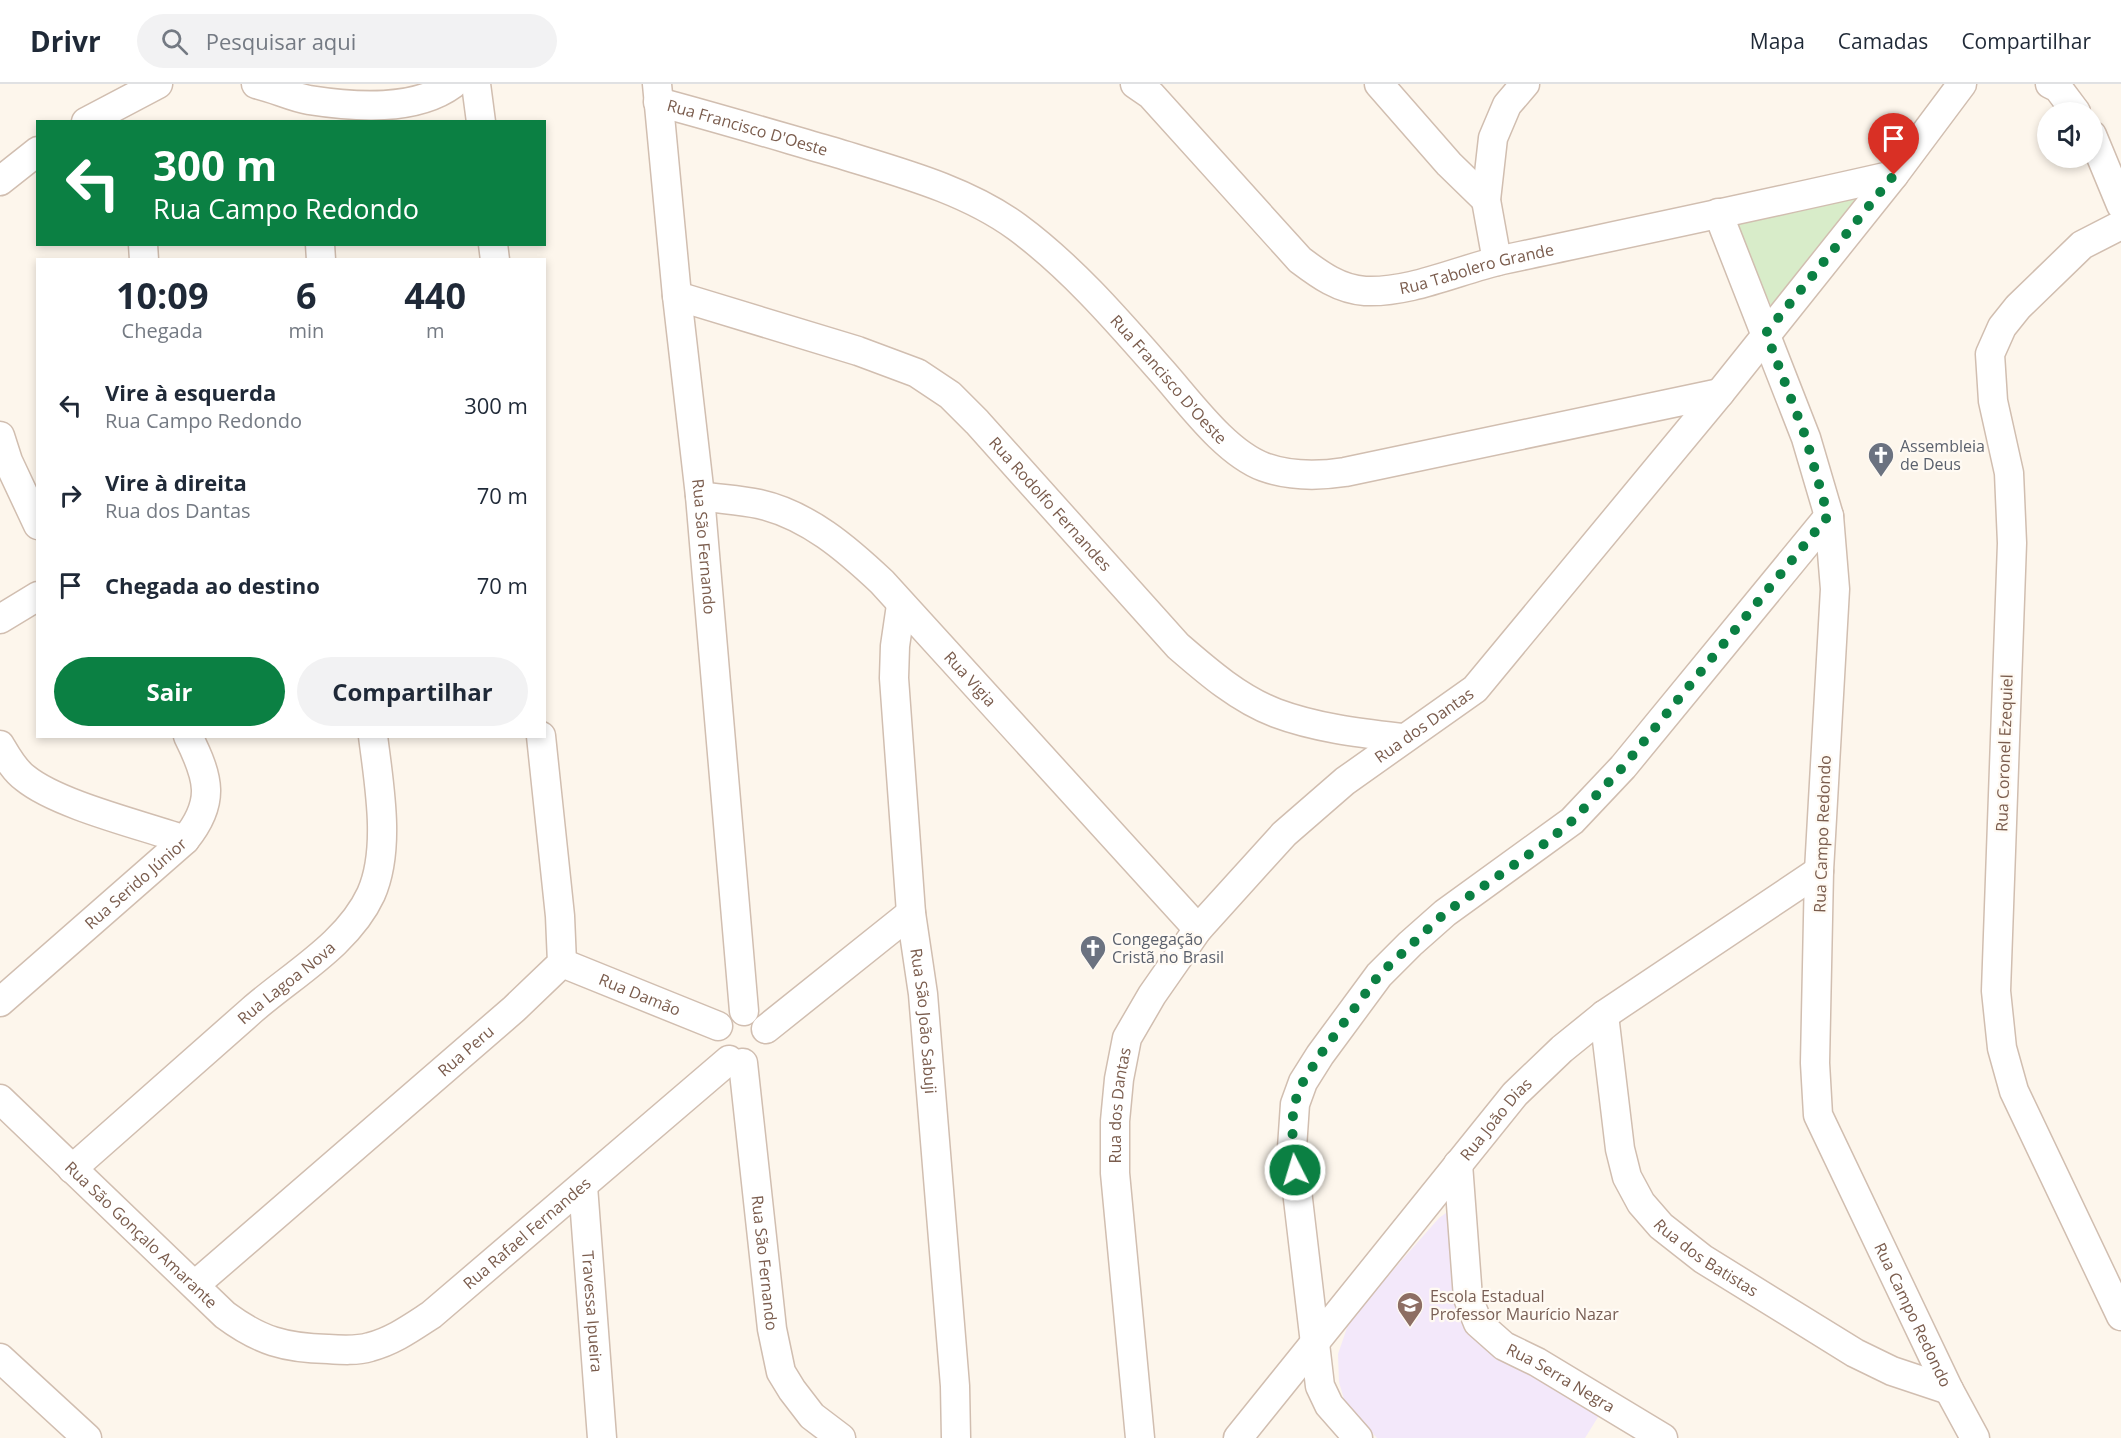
<!DOCTYPE html>
<html lang="pt">
<meta charset="utf-8">
<style>
body{margin:0;font-family:"Open Sans",sans-serif;background:#f2f2f3;color:#1f2937;height:100vh;display:flex;flex-direction:column;font-size:22px;white-space:nowrap}
*{box-sizing:border-box;margin:0}
p{font-size:20px;color:#747a83}
.icon{flex:none;width:33px;height:33px;fill:none;stroke:currentColor;stroke-width:2;stroke-linecap:round;stroke-linejoin:round}
.map{position:relative;flex:1;overflow:hidden}
.side{position:absolute;left:36px;top:174px;width:510px;height:480px;display:flex;flex-direction:column;background:#fff;border-radius:0px;box-shadow:0 3px 9px #0003}
.side>*{flex:none}
.banner{position:absolute;left:36px;top:36px;width:510px;height:126px;border-radius:0px;box-shadow:0 3px 9px #0003;background:#0b8043;color:#fff;overflow:hidden}
.tools{position:absolute;left:2037px;top:18px;display:grid;gap:12px}
.tools a{display:grid;place-items:center;width:66px;height:66px;border-radius:50%;background:#fff;box-shadow:0 3px 9px #0003;font-size:30px}
.pin{position:absolute;display:grid;place-items:center;width:51px;height:51px;color:#fff;margin:-62px -26px;border-radius:50% 50% 50% 0;rotate:-45deg;box-shadow:0 0 6px #0007}
.pin .icon{rotate:45deg}
.me{position:absolute;width:66px;margin:-33px;rotate:355deg;stroke-linejoin:round;filter:drop-shadow(0 0 4px #0008)}
.turn{display:flex;align-items:center;gap:21px;height:126px;padding:0 18px;font-size:27px}
.turn .icon{width:78px;height:78px;stroke-width:2.5}
.turn b{display:block;font-size:42px;line-height:51px}
.eta{display:flex;justify-content:space-evenly;align-items:center;height:102px;text-align:center}
.eta b{font-size:36px;font-weight:700;line-height:42px}
.action{display:flex;gap:12px;margin-top:auto;padding:12px 18px}
.action a{flex:1;height:69px;border-radius:36px;background:#0b8043;color:#fff;font-size:24px;font-weight:700;line-height:69px;text-align:center}
.action a+a{background:#f2f2f3;color:#1f2937}
ul{padding:0;list-style:none}
li{display:flex;align-items:center;gap:18px;height:90px;padding:0 18px}
li div{flex:1}
li b{display:block;font-size:22px}
li em{font-style:normal}
header{display:flex;align-items:center;gap:36px;box-sizing:border-box;height:84px;padding:0 30px;background:#fff;border-bottom:2px solid #e0e1e3}
header strong{font-size:28px}
nav{display:flex;gap:33px;margin-inline-start:auto;font-size:21px}
.search{width:420px;height:54px;background:#f2f2f3;display:flex;align-items:center;gap:15px;box-sizing:border-box;padding:0 21px;border-radius:33px;color:#747a83;font-size:22px}
.map>svg:first-child{display:block}
.education{fill:#f3e8fa}
.green{fill:#d8ecc9}
.lines{fill:none;stroke-linecap:round;stroke-linejoin:round}
.minor-casing{stroke:#d1beb0;stroke-width:31}
.minor{stroke:#fff;stroke-width:28}
.route{stroke:#0b8043;stroke-width:10;stroke-dasharray:0 18}
.labels{text-anchor:middle;stroke-width:4.5;stroke-linejoin:round;paint-order:stroke}
.street-label{font-size:16px;fill:#7a5c4d;stroke:#fffaf3}
.worship-label{font-size:16px;fill:#5b616d;stroke:#fffaf3;text-anchor:start}
.education-label{font-size:16px;fill:#785e54;stroke:#fffaf3;text-anchor:start}
</style>
<header>
<strong>Drivr</strong>
<div class="search"><svg class="icon" aria-label="search" viewBox="0 0 24 24"><circle cx="10" cy="10" r="6"/><path d="M15 15l6 6"/></svg>Pesquisar aqui</div>
<nav><a>Mapa</a><a>Camadas</a><a>Compartilhar</a></nav>
</header>
<div class="map">
<svg width="2121" height="1354" viewBox="0 0 2121 1354">
<rect width="100%" height="100%" fill="#fdf6ec"/>
<!-- education -->
<path class="education" d="M1446,1129L1453,1131L1462,1229L1603,1325L1585,1354H1377L1346,1322L1339,1298L1338,1270L1350,1235L1439,1134Z"/>
<!-- green -->
<path class="green" d="M1880,102L1775,230L1730,134Z"/>
<g class="lines">
<!-- minor casing -->
<g class="minor-casing">
<g id="minor">
<path d="M256,0C274,4 292,13 309,16C354,23 415,28 453,0"/>
<path d="M476,0L481,38"/>
<path id="s1" d="M657,0L677,212L700,412L744,927"/>
<path id="s2" d="M1135,0L1151,11L1300,176C1320,191 1339,205 1365,207C1411,209 1458,186 1502,176C1633,148 1763,121 1894,91"/>
<path d="M1379,0L1449,80L1486,116"/>
<path d="M2050,0L2058,4L2076,28"/>
<path id="s3" d="M658,18C718,34 778,52 837,69C898,88 965,105 1017,143C1070,182 1116,235 1159,284C1188,316 1224,368 1264,383C1289,392 1319,392 1345,388L1720,309"/>
<path d="M86,38L158,0"/>
<path d="M2092,51L2121,121"/>
<path d="M0,97L38,67"/>
<path id="s4" d="M1718,129L1806,354L1829,432L1835,505L1819,787L1815,979L1818,1031L1949,1306L1975,1354"/>
<path d="M2121,141L2082,161L2018,223L2002,243L1990,270L1993,317L2009,389L2012,459L1996,907L2002,964L2014,1007L2121,1232"/>
<path d="M143,160L144,176"/>
<path d="M320,160L321,176"/>
<path d="M493,160L495,176"/>
<path d="M1497,177L1486,116L1493,54L1507,21L1525,0"/>
<path id="s5" d="M677,212L858,267L917,289L950,311L977,338L1178,562C1208,588 1239,615 1276,629C1316,644 1360,649 1402,654"/>
<path d="M0,352L8,377L38,441"/>
<path id="s6" d="M700,412C719,415 740,416 759,420C808,431 847,465 882,498L1198,845"/>
<path id="s7" d="M901,521L895,562L894,594L911,829L923,910L955,1302L956,1354"/>
<path d="M0,535L38,512"/>
<path d="M0,661C7,673 14,686 25,694C58,721 142,741 185,756"/>
<path id="s8" d="M562,879L718,942"/>
<path id="s9" d="M0,918L185,756C216,718 209,694 188,652"/>
<path id="s10" d="M1604,931L1620,1065L1627,1093L1641,1119L1661,1142L1703,1175L1855,1269L1892,1287L1949,1306"/>
<path d="M766,945L911,829"/>
<path id="s11" d="M743,979L772,1245L781,1288L792,1306L812,1332L841,1354"/>
<path id="s12" d="M0,1015L225,1231C260,1257 285,1264 328,1265C342,1266 357,1267 370,1263C393,1257 411,1244 431,1231L729,976"/>
<path id="s13" d="M1458,1080L1468,1214L1478,1239L1504,1262L1537,1278L1663,1354"/>
<path id="s14" d="M72,1085C132,1032 192,979 252,926C292,891 348,860 371,810C391,765 379,700 373,652"/>
<path id="s15" d="M583,1102L602,1354"/>
<path id="s16" d="M195,1201L514,925L562,879L560,832L541,652"/>
<path d="M0,1274L87,1354"/>
<path id="s17" d="M1140,1354L1115,1089V1037L1119,995L1127,954L1152,911L1198,845L1284,750L1345,697L1475,605L1720,309L1894,91L1962,0"/>
<path id="s18" d="M1238,1354L1515,1010L1562,965L1604,931L1819,787"/>
<path d="M1358,1354L1329,1321L1320,1302L1292,1064L1295,1020L1303,998L1320,971L1379,891L1410,860L1445,829L1572,737L1623,683L1829,432"/>
</g>
</g>
<!-- minor -->
<use href="#minor" class="minor"/>
</g>
<g class="lines">
<!-- route -->
<path class="route" d="M1295,1086L1292,1042L1294,1020L1303,998L1320,971L1379,891L1445,829L1544,760L1572,737L1623,683L1828,432L1806,354L1766,249L1894,91"/>
</g>
<!-- icons -->
<defs>
<g id="church-pin" transform="scale(1.35)"><path d="M0 17L-7.5 6A9.5 9.5 0 1 1 7.5 6Z" fill="#6b7280" stroke="#fffaf3"/><path d="M-1.2-6h2.4v3.5h3.3v2.4h-3.3V6h-2.4V-.1h-3.3v-2.4h3.3Z" fill="#fff"/></g>
<g id="school-pin" transform="scale(1.35)"><path d="M0 17L-7.5 6A9.5 9.5 0 1 1 7.5 6Z" fill="#8d6e63" stroke="#fffaf3"/><path d="M0-5L7-2L0 1L-7-2ZM-4 1L0 2.5L4 1V4Q0 6-4 4Z" fill="#fff"/></g>
</defs>
<g fill-rule="evenodd">
<use href="#church-pin" x="1881" y="371"/>
<use href="#church-pin" x="1093" y="864"/>
<use href="#school-pin" x="1410" y="1221"/>
</g>
<g class="labels">
<!-- street labels -->
<g class="street-label">
<text dy="6" stroke="none"><textPath href="#s3" startOffset="93">Rua Francisco D'Oeste</textPath></text>
<text dy="6" stroke="none"><textPath href="#s2" startOffset="429">Rua Tabolero Grande</textPath></text>
<text dy="6" stroke="none"><textPath href="#s3" startOffset="597">Rua Francisco D'Oeste</textPath></text>
<text dy="6" stroke="none"><textPath href="#s5" startOffset="440">Rua Rodolfo Fernandes</textPath></text>
<text dy="6" stroke="none"><textPath href="#s1" startOffset="465">Rua São Fernando</textPath></text>
<text dy="6" stroke="none"><textPath href="#s6" startOffset="338">Rua Vigia</textPath></text>
<text dy="6" stroke="none"><textPath href="#s17" startOffset="838">Rua dos Dantas</textPath></text>
<text transform="translate(2004 669) rotate(-88)" y="6">Rua Coronel Ezequiel</text>
<text transform="translate(1822 750) rotate(-88)" y="6">Rua Campo Redondo</text>
<text dy="6" stroke="none"><textPath href="#s9" startOffset="180">Rua Serido Júnior</textPath></text>
<text dy="6" stroke="none"><textPath href="#s14" startOffset="284">Rua Lagoa Nova</textPath></text>
<text dy="6" stroke="none"><textPath href="#s8" startOffset="84">Rua Damão</textPath></text>
<text dy="6" stroke="none"><textPath href="#s7" startOffset="418">Rua São João Sabuji</textPath></text>
<text dy="6" stroke="none"><textPath href="#s16" startOffset="358">Rua Peru</textPath></text>
<text dy="6" stroke="none"><textPath href="#s17" startOffset="334">Rua dos Dantas</textPath></text>
<text dy="6" stroke="none"><textPath href="#s18" startOffset="410">Rua João Dias</textPath></text>
<text dy="6" stroke="none"><textPath href="#s12" startOffset="660">Rua Rafael Fernandes</textPath></text>
<text dy="6" stroke="none"><textPath href="#s12" startOffset="196">Rua São Gonçalo Amarante</textPath></text>
<text dy="6" stroke="none"><textPath href="#s10" startOffset="279">Rua dos Batistas</textPath></text>
<text dy="6" stroke="none"><textPath href="#s11" startOffset="201">Rua São Fernando</textPath></text>
<text dy="6" stroke="none"><textPath href="#s15" startOffset="126">Travessa Ipueira</textPath></text>
<text dy="6" stroke="none"><textPath href="#s4" startOffset="1144">Rua Campo Redondo</textPath></text>
<text dy="6" stroke="none"><textPath href="#s13" startOffset="261">Rua Serra Negra</textPath></text>
</g>
<!-- worship labels -->
<g class="worship-label">
<text x="1900" y="368">Assembleia<tspan x="1900" dy="18">de Deus</tspan></text>
<text x="1112" y="861">Congegação<tspan x="1112" dy="18">Cristã no Brasil</tspan></text>
</g>
<!-- education labels -->
<g class="education-label">
<text x="1430" y="1218">Escola Estadual<tspan x="1430" dy="18">Professor Maurício Nazar</tspan></text>
</g>
</g>
</svg>
<div class="tools">
<a><svg class="icon" aria-label="sound" viewBox="0 0 24 24"><path d="M4 9h4l5-4v14l-5-4H4zM17 9q2 3 0 6"/></svg></a>
</div>
<div class="pin" style="left:1894px;top:91px;background:#d93025"><svg class="icon" aria-label="arrive" viewBox="0 0 24 24"><path d="M6 21V4h12l-3 4 3 4H6"/></svg></div>
<svg class="me" style="left:1295px;top:1086px" viewBox="-20 -20 40 40"><circle r="17" fill="#0b8043" stroke="#fff" stroke-width="3"/><path d="M0-11L8 9 0 5-8 9z" fill="#fff"/></svg>
<div class="banner">
<div class="turn"><svg class="icon" aria-label="left" viewBox="0 0 24 24"><path d="M17 20v-9H6M10 6l-5 5 5 5"/></svg><div><b>300 m</b>Rua Campo Redondo</div></div>
</div>
<section class="side">
<div class="eta">
<div><b>10:09</b><p>Chegada</p></div>
<div><b>6</b><p>min</p></div>
<div><b>440</b><p>m</p></div>
</div>
<ul>
<li><svg class="icon" aria-label="left" viewBox="0 0 24 24"><path d="M17 20v-9H6M10 6l-5 5 5 5"/></svg><div><b>Vire à esquerda</b><p>Rua Campo Redondo</p></div><em>300 m</em></li>
<li><svg class="icon" aria-label="right" viewBox="0 0 24 24"><path d="M7 20v-9h11M14 6l5 5-5 5"/></svg><div><b>Vire à direita</b><p>Rua dos Dantas</p></div><em>70 m</em></li>
<li><svg class="icon" aria-label="arrive" viewBox="0 0 24 24"><path d="M6 21V4h12l-3 4 3 4H6"/></svg><div><b>Chegada ao destino</b></div><em>70 m</em></li>
</ul>
<div class="action"><a>Sair</a><a>Compartilhar</a></div>
</section>
</div>
